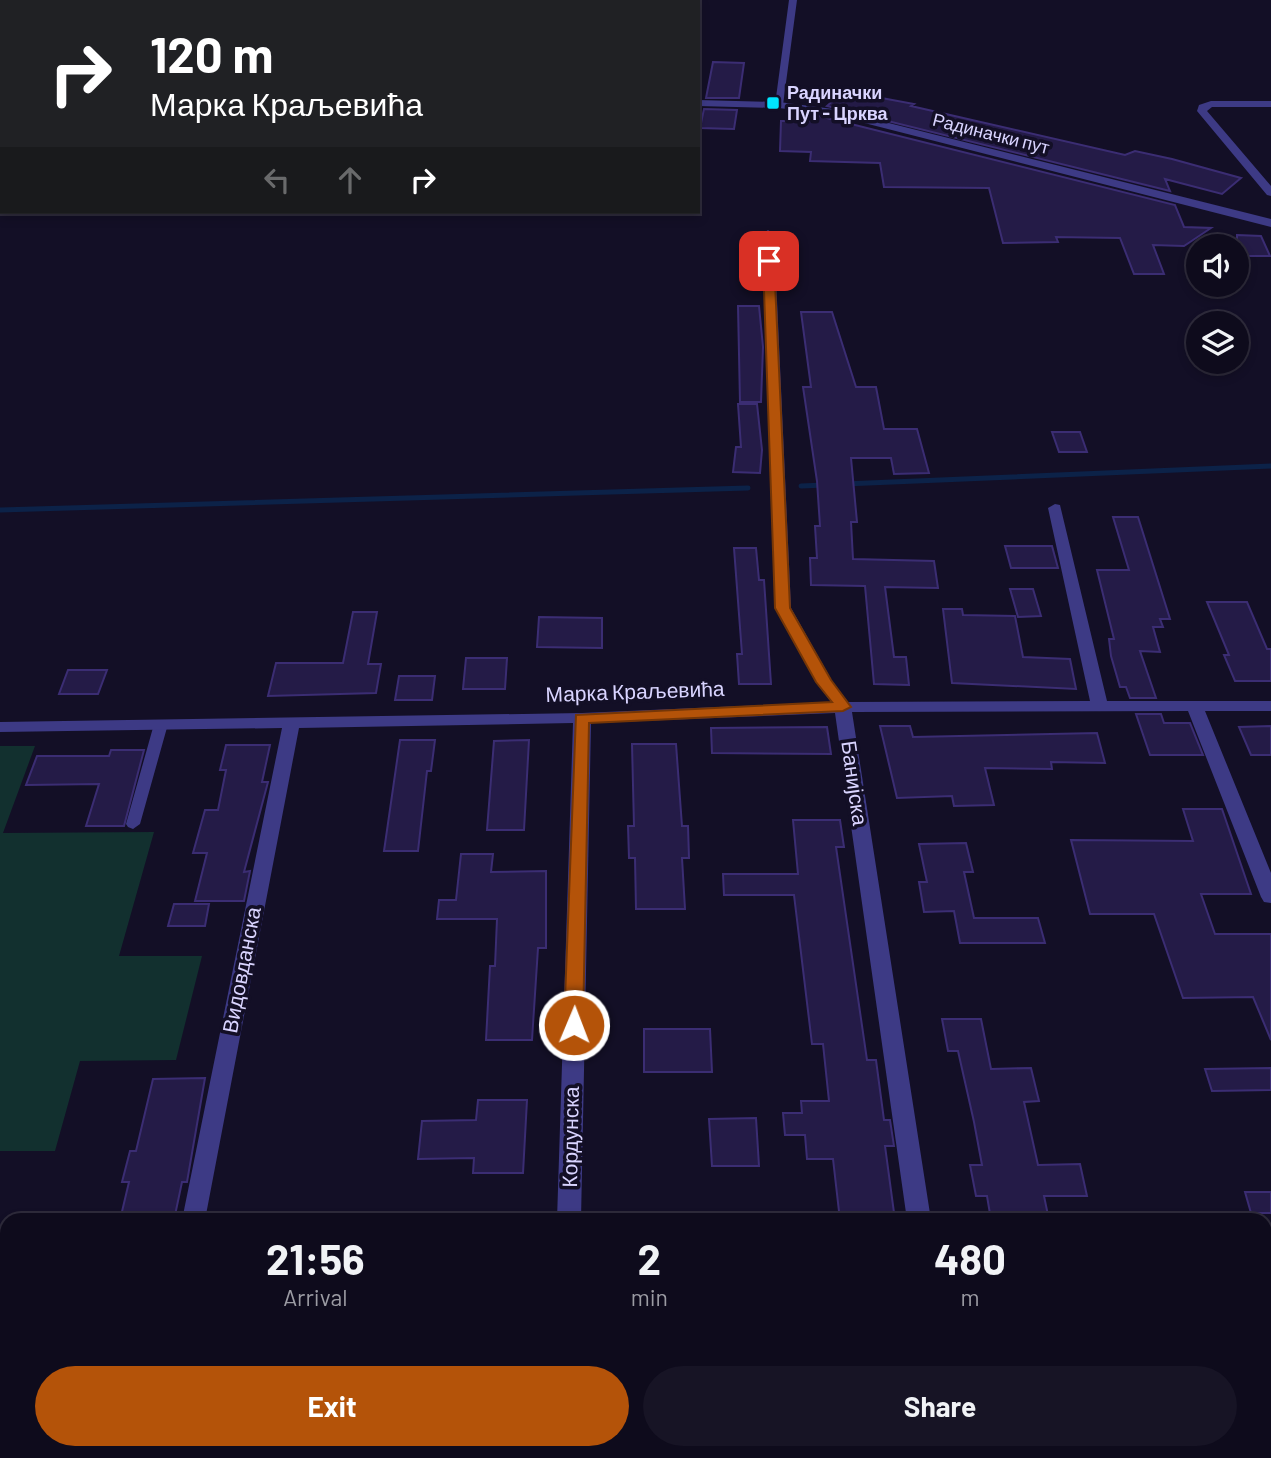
<!DOCTYPE html>
<meta charset="utf-8">
<style>
body{margin:0;font-family:Barlow,sans-serif;background:#171425;color:#f1f3f6;height:100vh;display:flex;flex-direction:column;font-size:26px;white-space:nowrap}
*{box-sizing:border-box;margin:0}
p{font-size:23px;color:#9b9ba3}
.icon{flex:none;width:38px;height:38px;fill:none;stroke:currentColor;stroke-width:2;stroke-linecap:round;stroke-linejoin:round}
.map{position:relative;flex:1;overflow:hidden}
.side{position:absolute;left:0px;top:1213px;width:1272px;height:247px;display:flex;flex-direction:column;background:#0e0b1c;border-radius:21px 21px 0 0;box-shadow:0 4px 10px #0003,0 0 0 2px #2e2b3b}
.side>*{flex:none}
.top-card{position:absolute;left:0px;top:0px;width:700px;height:214px;box-shadow:0 4px 10px #0003,0 0 0 2px #2e2b3b;background:#202124;color:#fff;overflow:hidden}
.fabs{position:absolute;left:1186px;top:234px;display:grid;gap:14px}
.fabs a{display:grid;place-items:center;width:63px;height:63px;border-radius:50%;background:#0e0b1c;box-shadow:0 4px 10px #0003,0 0 0 2px #2e2b3b;font-size:35px}
.pin{position:absolute;display:grid;place-items:center;width:60px;height:60px;color:#fff;margin:-30px;border-radius:14px;box-shadow:0 4px 10px #0006}
.me{position:absolute;width:77px;margin:-38px;rotate:1deg;stroke-linejoin:round;filter:drop-shadow(0 0 5px #0008)}
.turn{display:flex;align-items:center;gap:24px;height:147px;padding:0 35px;font-size:32px}
.turn .icon{width:91px;height:91px;stroke-width:2.5}
.turn b{display:block;font-size:49px;line-height:60px}
.lanes{display:flex;align-items:center;height:66px;padding:0 35px;background:#0003;justify-content:center;gap:35px;direction:ltr}
.lanes .off{opacity:.35}
.eta{display:flex;justify-content:space-evenly;align-items:center;height:119px;text-align:center}
.eta b{font-size:42px;font-weight:700;line-height:49px}
.primary-button{display:flex;gap:14px;margin-top:auto;padding:14px 35px}
.primary-button a{flex:1;height:80px;border-radius:42px;background:#b45309;color:#fff;font-size:28px;font-weight:700;line-height:80px;text-align:center}
.primary-button a+a{background:#171425;color:#f1f3f6}
.map>svg:first-child{display:block}
.green{fill:#12302f}
.lines{fill:none;stroke-linecap:round;stroke-linejoin:round}
.stream{stroke:#0c2248;stroke-width:5}
.building{fill:#241b47;stroke:#3b2d73;stroke-width:2}
.service{fill:#3d3a85;fill-rule:evenodd}
.minor{fill:#3d3a85;fill-rule:evenodd}
.route{fill:#b45309;stroke:#753606;stroke-width:2}
.poi-dot{fill:#00e5ff;stroke:#130f26;stroke-width:2.5}
.labels{text-anchor:middle;stroke-width:7;stroke-linejoin:round;paint-order:stroke}
.far-poi-label{font-size:18px;font-weight:bold;fill:#d9d4ff;stroke:#130f26;text-anchor:start}
.far-street-label{font-size:18px;fill:#d9d4ff;stroke:#130f26}
.street-label{font-size:21px;fill:#d9d4ff;stroke:#130f26}
</style>
<div class="map">
<svg width="1271" height="1458" viewBox="0 0 1271 1458">
<rect width="100%" height="100%" fill="#130f26"/>
<!-- green -->
<path class="green" d="M0,746H35L3,833L154,832L119,956H202L176,1060L80,1061L55,1151H0Z"/>
<g class="lines">
<!-- stream -->
<path class="stream" d="M844,484L1271,466
M801,486L825,485
M0,510L748,488"/>
</g>
<!-- building -->
<path class="building" d="M713,62L744,63L739,98H706Z
M844,91L914,104L911,106L1125,155L1135,151L1172,159L1241,178L1222,194L1165,179L1170,191L827,106Z
M704,109L737,110L734,129L700,128Z
M815,115L1175,205L1184,227L1211,228L1184,246L1153,245L1164,274H1134L1120,238L1056,237L1058,242L1003,243L989,188L884,187L880,163L810,161L811,152L780,151L781,121H809Z
M1237,235L1261,236L1270,256H1237Z
M738,306H759L763,347L761,402H740Z
M801,312H832L856,387H876L884,429H917L929,473L894,474L891,458H851L857,522H851L853,559L934,561L938,588L885,587L894,657H906L909,685L874,684L865,586L811,585L810,558H817L815,526H820L817,481L803,387H811Z
M738,404H757L762,450L760,473L733,472L736,447H741Z
M1052,432H1080L1087,452H1059Z
M1113,517H1138L1170,619H1160L1163,627H1153L1160,652L1140,651L1156,698H1130L1126,687H1120L1111,656L1109,639H1114L1097,570H1129Z
M1005,546H1052L1058,568H1011Z
M734,548H756L759,580H764L771,684H739L737,654H742Z
M1010,589H1033L1041,616L1018,617Z
M1207,602H1247L1267,649H1271V681H1235L1224,655H1229Z
M943,609H962L963,615L1015,616L1023,657L1070,659L1076,689L952,683Z
M353,612H377L368,664H381L376,693L268,696L276,663H343Z
M539,617L602,618V648L537,647Z
M466,658H507L505,689H463Z
M68,670H107L98,694H59Z
M399,676H435L432,700H395Z
M1136,714H1161L1164,723H1190L1203,755H1150Z
M880,726H910L913,737L1097,733L1105,763L1051,762L1052,769L985,768L994,805L954,806L952,796L897,798Z
M1271,726V755H1251L1239,727Z
M827,727L831,754L712,753L711,728Z
M400,740H435L431,771H427L418,851H384Z
M529,740L524,830H487L494,741Z
M632,744H676L682,826H688L689,858H682L685,909H636L635,858H629L628,826H634Z
M226,745H270L262,782H268L244,872L250,871L244,901H195L207,853H193L205,810H218L226,770H220Z
M111,750H144L124,826H86L99,784L26,785L37,756H109Z
M1183,809H1222L1251,894H1201L1215,934H1271V1040L1253,997L1183,998L1154,914H1090L1071,840L1193,841Z
M793,820H840L844,847H836L867,1060H876L884,1120H890L894,1146H885L895,1220H840L833,1159H807L805,1135H785L783,1113H802L801,1101H829L823,1044H812L794,895H724L723,874H798Z
M966,843L973,872H964L974,918H1038L1045,943H960L954,911L924,912L919,882H927L919,844Z
M461,854H493L491,872L546,871V948H538L532,1040H486L490,966H495L497,919H437L439,900H456Z
M174,904H209L205,926H168Z
M942,1019H981L991,1069L1031,1068L1039,1101L1024,1102L1038,1165L1080,1164L1087,1196H1044L1049,1220H991L987,1196H976L970,1165H982L974,1122L958,1051H948Z
M644,1029H710L712,1072H644Z
M1271,1068V1090L1212,1091L1205,1069Z
M205,1078L187,1182H182L174,1220H120L129,1182H122L130,1151H136L153,1079Z
M478,1100H527L523,1173H473L474,1158L418,1159L422,1121L476,1120Z
M756,1118L759,1166H712L709,1119Z
M1245,1192H1271V1213H1251Z"/>
<g class="lines">
<!-- service -->
<path class="service" d="M789,0H797L783,105L779,107L775,105Z
M161,720L168,724L140,824L133,829L128,827L126,824L154,724Z"/>
<!-- minor -->
<path class="minor" d="M0,80H2V86H0Z
M698,100L779,102L833,109L1271,219V227L833,115L779,108L698,106Z
M1211,101H1271V107H1212L1207,111L1271,186V196L1267,195L1197,111L1199,105Z
M768,230L774,234L791,608L832,681L848,702L1090,701L1048,508L1055,504L1060,505L1107,701H1271V711H1205L1271,873V903L1264,902L1261,897L1188,711L852,712L931,1220H907L835,713L591,723L581,1220H557L573,723L299,728L205,1220H182L282,728L0,732V722L582,713L831,702L816,682L775,608L762,234Z
M134,1452H160L159,1458H133Z
M550,1452H576V1458H550Z
M940,1452H966L967,1458H941Z"/>
</g>
<!-- route -->
<path class="route" d="M769,258L774,261L790,608L831,680L851,707L843,711L589,723L583,1025L574,1031L564,1025L576,715L832,702L816,682L775,608L763,261Z"/>
<!-- markers -->
<rect class="poi-dot" x="766" y="96" width="14" height="14" rx="3.5"/>
<g class="labels">
<!-- far-poi labels -->
<g class="far-poi-label">
<text x="787" y="99">Радиначки<tspan x="787" dy="21">Пут - Црква</tspan></text>
</g>
<!-- far-street labels -->
<g class="far-street-label">
<text transform="translate(991 134) rotate(14)" y="6">Радиначки пут</text>
</g>
<!-- street labels -->
<g class="street-label">
<text transform="translate(635 692) rotate(-2)" y="7">Марка Краљевића</text>
<text transform="translate(854 783) rotate(82)" y="7">Банијска</text>
<text transform="translate(242 970) rotate(-79)" y="7">Видовданска</text>
<text transform="translate(571 1137) rotate(-89)" y="7">Кордунска</text>
</g>
</g>
</svg>
<div class="fabs">
<a><svg class="icon" aria-label="sound" viewBox="0 0 24 24"><path d="M4 9h4l5-4v14l-5-4H4zM17 9q2 3 0 6"/></svg></a>
<a><svg class="icon" aria-label="layers" viewBox="0 0 24 24"><path d="M12 4l9 5-9 5-9-5zM3 14l9 5 9-5"/></svg></a>
</div>
<div class="pin" style="left:769px;top:261px;background:#d93025"><svg class="icon" aria-label="arrive" viewBox="0 0 24 24"><path d="M6 21V4h12l-3 4 3 4H6"/></svg></div>
<svg class="me" style="left:574px;top:1025px" viewBox="-20 -20 40 40"><circle r="17" fill="#b45309" stroke="#fff" stroke-width="3"/><path d="M0-11L8 9 0 5-8 9z" fill="#fff"/></svg>
<div class="top-card">
<div class="turn"><svg class="icon" aria-label="right" viewBox="0 0 24 24"><path d="M7 20v-9h11M14 6l5 5-5 5"/></svg><div><b>120 m</b>Марка Краљевића</div></div>
<div class="lanes"><svg class="icon off" aria-label="left" viewBox="0 0 24 24"><path d="M17 20v-9H6M10 6l-5 5 5 5"/></svg><svg class="icon off" aria-label="ahead" viewBox="0 0 24 24"><path d="M12 20V5M6 11l6-6 6 6"/></svg><svg class="icon" aria-label="right" viewBox="0 0 24 24"><path d="M7 20v-9h11M14 6l5 5-5 5"/></svg></div>
</div>
<section class="side">
<div class="eta">
<div><b>21:56</b><p>Arrival</p></div>
<div><b>2</b><p>min</p></div>
<div><b>480</b><p>m</p></div>
</div>
<div class="primary-button"><a>Exit</a><a>Share</a></div>
</section>
</div>
